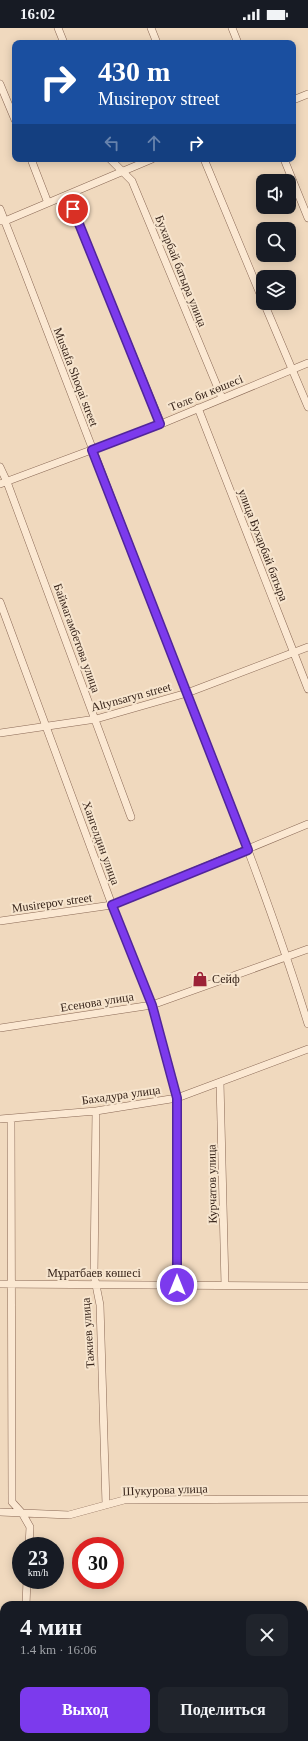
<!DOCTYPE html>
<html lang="ru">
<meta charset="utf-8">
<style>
body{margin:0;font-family:"Times New Roman",serif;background:#20242c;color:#f1f3f6;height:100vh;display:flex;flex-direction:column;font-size:15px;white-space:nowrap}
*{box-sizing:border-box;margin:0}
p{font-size:13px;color:#9ea1a6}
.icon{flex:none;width:22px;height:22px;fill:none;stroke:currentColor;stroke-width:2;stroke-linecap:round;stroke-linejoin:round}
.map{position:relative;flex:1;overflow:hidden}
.drawer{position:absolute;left:0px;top:1573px;width:308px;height:140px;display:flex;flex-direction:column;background:#171b24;border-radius:12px 12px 0 0;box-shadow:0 2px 10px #0003}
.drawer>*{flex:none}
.hud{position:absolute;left:12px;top:12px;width:284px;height:122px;border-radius:8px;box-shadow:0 2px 10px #0003;background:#1a4fa0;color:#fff;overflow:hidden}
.controls{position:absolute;left:256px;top:146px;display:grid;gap:8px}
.controls a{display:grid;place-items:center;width:40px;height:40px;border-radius:8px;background:#171b24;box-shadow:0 2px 10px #0003;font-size:20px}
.speed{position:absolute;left:12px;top:1509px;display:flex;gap:8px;font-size:20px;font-weight:700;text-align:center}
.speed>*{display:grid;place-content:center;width:52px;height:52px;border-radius:50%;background:#171b24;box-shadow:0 2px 10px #0003;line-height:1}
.speed small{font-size:10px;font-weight:400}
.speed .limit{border:6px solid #d22;background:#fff;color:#111}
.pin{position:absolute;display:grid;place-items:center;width:34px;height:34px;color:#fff;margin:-17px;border:2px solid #fff;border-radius:50%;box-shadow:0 1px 4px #0007}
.me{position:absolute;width:44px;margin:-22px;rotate:0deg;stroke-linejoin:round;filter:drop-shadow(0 0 3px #0008)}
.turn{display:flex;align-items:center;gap:14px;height:84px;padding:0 20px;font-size:18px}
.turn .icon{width:52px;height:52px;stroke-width:2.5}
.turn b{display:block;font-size:28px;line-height:34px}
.lanes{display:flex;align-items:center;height:38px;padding:0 20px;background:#0003;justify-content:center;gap:20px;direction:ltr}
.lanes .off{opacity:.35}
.round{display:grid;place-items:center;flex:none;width:42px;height:42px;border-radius:8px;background:#20242c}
.head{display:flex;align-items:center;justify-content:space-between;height:68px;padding:0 20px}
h1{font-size:24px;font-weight:700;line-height:30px}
.primary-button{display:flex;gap:8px;margin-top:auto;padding:8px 20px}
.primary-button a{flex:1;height:46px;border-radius:8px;background:#7c3aed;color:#fff;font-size:16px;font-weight:700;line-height:46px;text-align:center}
.primary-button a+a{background:#20242c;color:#f1f3f6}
.status{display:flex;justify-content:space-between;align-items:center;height:28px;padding:0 20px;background:#171b24;direction:ltr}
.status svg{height:11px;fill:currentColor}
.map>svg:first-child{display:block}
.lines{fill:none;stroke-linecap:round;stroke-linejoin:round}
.minor-casing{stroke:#8a6956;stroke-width:8}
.minor{stroke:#fbe8d2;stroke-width:7}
.route-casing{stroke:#51269a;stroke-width:10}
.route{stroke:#7c3aed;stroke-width:7}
.labels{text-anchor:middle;stroke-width:4;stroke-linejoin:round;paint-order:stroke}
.street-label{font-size:12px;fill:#38251b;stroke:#f7e5ce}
.poi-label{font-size:12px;fill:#38251b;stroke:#f7e5ce;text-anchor:start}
</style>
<div class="status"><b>16:02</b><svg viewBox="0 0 49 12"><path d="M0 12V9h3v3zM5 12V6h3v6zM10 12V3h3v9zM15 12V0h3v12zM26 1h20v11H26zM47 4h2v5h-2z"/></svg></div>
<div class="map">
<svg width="308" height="1713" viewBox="0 0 308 1713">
<rect width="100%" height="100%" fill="#f0d9be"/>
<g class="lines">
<!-- minor casing -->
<g class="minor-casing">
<path id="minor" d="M58,0L64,15
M151,0L157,15
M232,0L238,15
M0,56L15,92
M293,72L308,66
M31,131L48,175
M110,131L132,153L222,370
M204,131L263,273
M284,131L308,190
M67,167L161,396
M0,181C54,318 105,456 159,594C211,727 266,860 308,996
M0,193H5L152,131
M264,275L308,379
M198,380L308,661
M0,439L7,454L131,789
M0,456L161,396L308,335
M0,574L112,877L152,977L177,1070V1257
M0,705L96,691L187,665L308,619
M0,893L112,877L308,796
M0,1000L152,977L308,921
M220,1054L225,1257
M96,1083L94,1247L100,1277L106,1477
M0,1091L96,1083L177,1070L308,1021
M11,1091L12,1474L22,1485L30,1499L29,1518
M0,1256L308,1258
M0,1484L69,1487L124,1472L308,1471
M26,1577L27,1552
M0,1690H4
M304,1693H308"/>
</g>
<!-- minor -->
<use href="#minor" class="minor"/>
</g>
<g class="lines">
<!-- route casing -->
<g class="route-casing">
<path id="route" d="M73,181L160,396L92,422L248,822L112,877L152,977L177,1070V1257"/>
</g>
<!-- route -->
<use href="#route" class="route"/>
</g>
<!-- icons -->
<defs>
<g id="shop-bare" transform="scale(1.2)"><path d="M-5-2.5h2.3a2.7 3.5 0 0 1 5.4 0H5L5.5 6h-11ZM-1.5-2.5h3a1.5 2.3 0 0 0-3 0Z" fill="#9c2237" stroke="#f7e5ce" stroke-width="2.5" paint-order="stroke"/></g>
</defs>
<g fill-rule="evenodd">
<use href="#shop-bare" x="200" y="951"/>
</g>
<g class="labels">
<!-- street labels -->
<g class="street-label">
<text transform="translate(181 243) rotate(68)" y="4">Бухарбай батыра улица</text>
<text transform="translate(76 349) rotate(69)" y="4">Mustafa Shoqai street</text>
<text transform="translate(206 365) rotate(-22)" y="4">Төле би көшесі</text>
<text transform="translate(263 517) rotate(69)" y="4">улица Бухарбай батыра</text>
<text transform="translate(77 610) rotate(70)" y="4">Баймагамбетова улица</text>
<text transform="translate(131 669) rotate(-15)" y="4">Altynsaryn street</text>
<text transform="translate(101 815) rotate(70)" y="4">Хангелдин улица</text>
<text transform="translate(52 875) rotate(-8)" y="4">Musirepov street</text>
<text transform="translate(97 974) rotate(-9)" y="4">Есенова улица</text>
<text transform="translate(121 1067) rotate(-8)" y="4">Бахадура улица</text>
<text transform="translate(212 1156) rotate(-91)" y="4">Курчатов улица</text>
<text x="94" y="1249">Мұратбаев көшесі</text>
<text transform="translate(88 1305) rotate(-94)" y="4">Тажиев улица</text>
<text transform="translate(165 1462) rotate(-2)" y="4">Шукурова улица</text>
</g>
<!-- poi labels -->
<g class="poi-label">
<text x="212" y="955">Сейф</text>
</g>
</g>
</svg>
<div class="controls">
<a><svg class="icon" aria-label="sound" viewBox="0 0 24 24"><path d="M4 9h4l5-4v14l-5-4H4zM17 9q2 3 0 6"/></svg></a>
<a><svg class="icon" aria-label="search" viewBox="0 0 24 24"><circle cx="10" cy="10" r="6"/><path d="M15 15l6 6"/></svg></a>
<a><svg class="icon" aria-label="layers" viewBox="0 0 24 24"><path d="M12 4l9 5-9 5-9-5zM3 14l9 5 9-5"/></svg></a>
</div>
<div class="speed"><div>23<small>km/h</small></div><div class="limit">30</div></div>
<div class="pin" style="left:73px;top:181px;background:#d93025"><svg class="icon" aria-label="arrive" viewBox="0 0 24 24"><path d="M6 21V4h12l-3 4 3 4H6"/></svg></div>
<svg class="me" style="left:177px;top:1257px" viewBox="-20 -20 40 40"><circle r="17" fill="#7c3aed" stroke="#fff" stroke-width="3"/><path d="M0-11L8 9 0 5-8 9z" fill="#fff"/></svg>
<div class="hud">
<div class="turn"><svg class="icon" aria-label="right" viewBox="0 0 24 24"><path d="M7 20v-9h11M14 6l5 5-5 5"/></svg><div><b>430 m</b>Musirepov street</div></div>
<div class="lanes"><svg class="icon off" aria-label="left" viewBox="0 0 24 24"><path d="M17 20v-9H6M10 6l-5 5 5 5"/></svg><svg class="icon off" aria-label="ahead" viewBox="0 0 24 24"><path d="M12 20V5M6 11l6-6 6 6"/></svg><svg class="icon" aria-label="right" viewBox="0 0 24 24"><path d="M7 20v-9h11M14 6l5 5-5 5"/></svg></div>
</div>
<section class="drawer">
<div class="head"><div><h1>4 мин</h1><p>1.4 km · 16:06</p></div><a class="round"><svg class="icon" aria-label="close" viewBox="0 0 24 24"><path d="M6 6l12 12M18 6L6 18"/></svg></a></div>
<div class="primary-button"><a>Выход</a><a>Поделиться</a></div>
</section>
</div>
